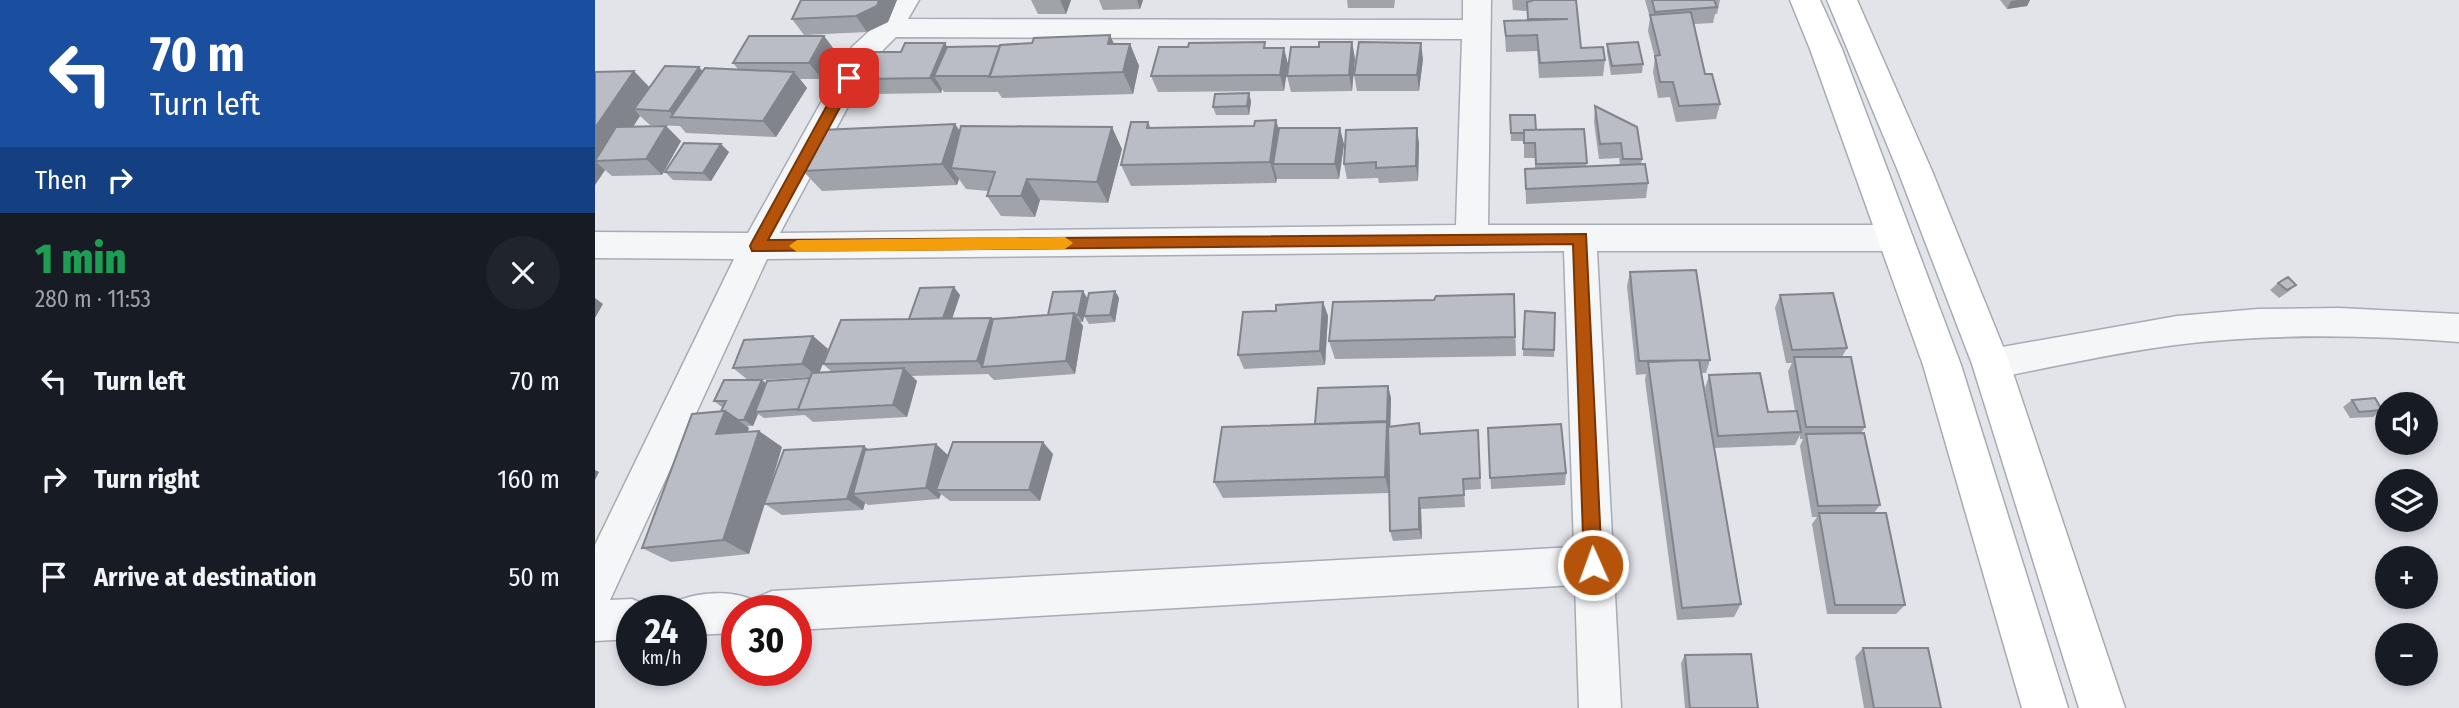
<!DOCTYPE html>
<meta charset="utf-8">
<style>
body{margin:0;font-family:"Fira Sans Condensed",sans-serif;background:#20242c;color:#f1f3f6;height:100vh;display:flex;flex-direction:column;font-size:26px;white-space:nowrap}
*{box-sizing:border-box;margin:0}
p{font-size:23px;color:#9ea1a6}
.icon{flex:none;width:38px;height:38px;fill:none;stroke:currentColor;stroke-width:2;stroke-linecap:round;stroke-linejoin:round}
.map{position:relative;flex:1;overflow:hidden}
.drawer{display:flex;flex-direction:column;background:#171b24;width:595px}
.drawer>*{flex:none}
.banner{background:#1a4fa0;color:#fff;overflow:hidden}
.fabs{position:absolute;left:1780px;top:392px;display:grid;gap:14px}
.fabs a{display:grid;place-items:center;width:63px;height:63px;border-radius:50%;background:#171b24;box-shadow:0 4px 10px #0003;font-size:35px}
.speed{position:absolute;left:21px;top:595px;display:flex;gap:14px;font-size:35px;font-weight:700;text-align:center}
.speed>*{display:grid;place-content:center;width:91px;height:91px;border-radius:50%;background:#171b24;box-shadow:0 4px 10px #0003;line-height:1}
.speed small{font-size:18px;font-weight:400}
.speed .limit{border:10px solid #d22;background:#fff;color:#111}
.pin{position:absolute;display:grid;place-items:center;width:60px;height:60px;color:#fff;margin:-30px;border-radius:14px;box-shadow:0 4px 10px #0006}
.me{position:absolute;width:77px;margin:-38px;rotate:358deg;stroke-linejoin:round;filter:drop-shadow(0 0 5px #0008)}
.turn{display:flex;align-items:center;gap:24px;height:147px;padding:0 35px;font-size:32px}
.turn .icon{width:91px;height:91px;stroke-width:2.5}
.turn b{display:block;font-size:49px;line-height:60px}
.then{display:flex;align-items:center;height:66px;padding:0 35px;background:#0003;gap:14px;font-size:26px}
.round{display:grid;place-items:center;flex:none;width:74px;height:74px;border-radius:37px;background:#20242c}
.summary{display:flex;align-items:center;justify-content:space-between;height:119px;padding:0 35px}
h1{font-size:42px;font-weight:800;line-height:52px;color:#1e9e55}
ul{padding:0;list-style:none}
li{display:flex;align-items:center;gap:21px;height:98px;padding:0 35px}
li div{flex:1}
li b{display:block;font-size:26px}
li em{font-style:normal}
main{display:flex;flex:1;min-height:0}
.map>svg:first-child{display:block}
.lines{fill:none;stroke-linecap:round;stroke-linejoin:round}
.minor-casing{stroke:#a7abb4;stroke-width:3}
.secondary-casing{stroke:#a7abb4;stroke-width:3}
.minor{fill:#f5f6f8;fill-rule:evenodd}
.secondary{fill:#fff;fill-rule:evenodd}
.wall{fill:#a0a3aa;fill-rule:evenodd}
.shaded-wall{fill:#82848b}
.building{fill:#babdc6;stroke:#82848b;stroke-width:2}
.route{fill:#b45309;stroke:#753606;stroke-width:2}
.slow{fill:#f59e0b}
</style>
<main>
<section class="drawer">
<div class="banner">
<div class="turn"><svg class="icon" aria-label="left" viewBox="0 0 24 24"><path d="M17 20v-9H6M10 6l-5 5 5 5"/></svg><div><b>70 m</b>Turn left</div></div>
<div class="then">Then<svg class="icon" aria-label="right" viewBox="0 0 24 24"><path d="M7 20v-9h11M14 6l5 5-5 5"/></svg></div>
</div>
<div class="summary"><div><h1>1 min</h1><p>280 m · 11:53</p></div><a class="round"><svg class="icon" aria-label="close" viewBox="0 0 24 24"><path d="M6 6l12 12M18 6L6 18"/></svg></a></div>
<ul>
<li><svg class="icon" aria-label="left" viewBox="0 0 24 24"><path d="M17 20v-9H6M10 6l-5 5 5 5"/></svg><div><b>Turn left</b></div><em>70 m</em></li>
<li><svg class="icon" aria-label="right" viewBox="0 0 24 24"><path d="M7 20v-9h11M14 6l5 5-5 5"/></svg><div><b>Turn right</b></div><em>160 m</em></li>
<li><svg class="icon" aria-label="arrive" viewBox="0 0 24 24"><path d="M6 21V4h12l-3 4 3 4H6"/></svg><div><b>Arrive at destination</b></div><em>50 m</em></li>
</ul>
</section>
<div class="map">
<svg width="1864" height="708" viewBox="0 0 1864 708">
<rect width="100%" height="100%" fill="#e2e4ea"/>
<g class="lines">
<!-- minor casing -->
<g class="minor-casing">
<path id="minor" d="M296,0H324L313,19L868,20V0H896L893,225H1302L1313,229L1318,238L1313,247L1302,251H1002L1026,708H984L980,585L201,630V611H142V633L96,635V611H77L82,601C104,592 134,590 156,599L159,605L163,597L177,591L979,547L969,251L172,259L15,600L37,599L51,605L54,611H37V639L0,641V545L139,259L0,258V232L153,233L257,47L284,22ZM301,37L867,39L861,225L185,233L278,60Z
M1744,308L1864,314V342C1770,335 1674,333 1580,345C1518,353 1457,367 1396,379L1384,375L1378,364L1384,353L1396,349L1582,316L1663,309Z"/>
</g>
<!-- secondary casing -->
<g class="secondary-casing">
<path id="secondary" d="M1195,0H1225L1247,49L1366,365L1473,708H1427L1328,365L1215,49Z
M1232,0H1262L1337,171L1415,364L1530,708H1484L1377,364L1303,171Z"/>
</g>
<!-- minor -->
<use href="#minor" class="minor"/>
<!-- secondary -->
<use href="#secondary" class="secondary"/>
</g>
<!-- wall -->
<path class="wall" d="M206,0H302L293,22L272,32L209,35L197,19Z
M436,0H476L471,14H443Z
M504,0H548L545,9L508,10Z
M752,0H800L799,8H753Z
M917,0H981L986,48L1010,60L1008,76L944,78L942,51L911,52L909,21L932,20V11L918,10Z
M1050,0H1125L1122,14H1120L1118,23L1099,24L1110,74L1125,104L1121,119L1081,122L1075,97L1063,98L1058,72L1060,58L1053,31L1055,18Z
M1405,0H1435L1432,6L1412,9Z
M229,36L241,52L227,79H205L212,88L181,137L91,133L85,126L55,125L45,116L38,127L71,126L86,141L67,175L17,176L10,170L0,185V72L55,87L108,71L143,69L138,63Z
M535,44L544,66L538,94L407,98L403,92H349L347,89L346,93L278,94L266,79L306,52L353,47Z
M1012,44L1048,64L1047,73L1016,75L1012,52Z
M671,48L693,64L689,91L563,92L556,76Z
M760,58L757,91L696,92L692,76Z
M828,59L824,91H762L759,75Z
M654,93L656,102L654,115H621L618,107Z
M1000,106L1047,159L1046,164L1053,183L1051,198L931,204L930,169H940V158H929V141H916L915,115L941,130L992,163L991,166L1025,165L1024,158L1004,159L999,122Z
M681,120L684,131L749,144L744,179H682V178L681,183L536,186L526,165L553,122L556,128L659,126Z
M365,131L527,149L513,203L445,200L440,217L406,216L392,196L393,191L371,189L364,179L362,185L227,191L208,171Z
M824,143L823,181L784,183L783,178L752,179L749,164Z
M134,152L116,181L78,180L70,172Z
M1035,272L1115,360L1111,373H1106L1117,436L1110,388L1114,375L1173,412L1200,411L1193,371L1197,363H1191L1180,308L1185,295L1252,348L1247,357L1270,427L1266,433L1285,505L1279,513L1310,605L1301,614H1232L1217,524L1222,517H1217L1205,446L1208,439H1205V435L1200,445L1119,448L1146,604L1139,617L1082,620L1050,380L1051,374L1041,375L1032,286Z
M1683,283L1701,285L1693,292L1684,298L1675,290Z
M488,291L492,298L488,322H485L488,326L480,374L399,380L393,374L316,376L322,381L312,417L218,422L210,415L169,418L163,414L158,426H152L154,428L152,432L187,447L172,498L274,450L354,455L458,454L445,501H355L346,494L344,499L273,505L270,503L268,510L187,515L170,504L154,554L76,562L47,548L126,411L128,408L119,401L153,380L138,368L218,336L233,349L224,373L237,372L228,364L365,295L357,319L396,318L398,320L453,315ZM215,377L171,384L167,380Z
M520,291L524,298L520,322L494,324L489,316Z
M919,294L921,356L740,359L734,341L839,300Z
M728,302L733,316L730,365L649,369L643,355L681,311Z
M930,311L960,313L959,357L928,356Z
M793,386L796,398L795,427L824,423L826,433L883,430L886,489L869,490L870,507L826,509L827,539L798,541L795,531L794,493L628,498L619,482L720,424Z
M1757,400L1787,410L1778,417L1755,418L1748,407Z
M893,428L971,473L970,485L896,489Z
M1268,648L1346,708H1269L1260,657Z
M1090,655L1163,708H1090L1086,663Z"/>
<!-- shaded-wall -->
<path class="shaded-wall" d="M284,0H302L293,22L272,32L261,16Z
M465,0H476L471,14Z
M542,0H548L545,9Z
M1422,0H1435L1432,6L1412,9L1416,1Z
M515,35L525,57L513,44Z
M229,36L241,52L227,79L214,63Z
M757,42L760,58L757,91L754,75Z
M350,43L360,59L339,76L347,89L346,93L335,78Z
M826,43L828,59L824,91L822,75Z
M535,44L544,66L538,94L528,72Z
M689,48L693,64L689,91L685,75Z
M104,67L118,83L80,117L74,111Z
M39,71L60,93L39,109L45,116L16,160L0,161L10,170L0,185V128Z
M199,72L212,88L181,137L168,121Z
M654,93L656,102L654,115L652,106Z
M681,120L687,142L678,164L682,178L681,183L675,162Z
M360,124L375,145L356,168L364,179L362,185L347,164Z
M71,126L86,141L67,175L51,159Z
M517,127L527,149L513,203L502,182Z
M745,128L749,144L744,179L740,164Z
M822,128L824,143L823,181L821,166Z
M126,144L134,152L116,181L108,173Z
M432,179L445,200L440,217L426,196Z
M359,287L365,295L355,325L348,318Z
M488,291L492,298L488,322L483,315Z
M520,291L524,298L520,322L515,315Z
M0,298L8,304L0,318Z
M728,302L733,316L730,365L725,351Z
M479,313L488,326L480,374L471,361Z
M396,318L407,332L387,367L393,374L382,361Z
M218,336L233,349L223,377L207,364Z
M309,368L322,381L312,417L298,405Z
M167,380L175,387L160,412L163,414L158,426L149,420Z
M793,386L796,398L794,493L790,477Z
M130,411L154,428L146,451L121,434Z
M164,431L187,447L154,554L128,540Z
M448,442L458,454L445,501L434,490Z
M341,444L354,456L341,490L346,494L344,499L331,488Z
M269,446L284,458L258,494L270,503L268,510L252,499Z
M0,470L4,472L0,480Z
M824,498L826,509L827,539L824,529Z"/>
<!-- building -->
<path class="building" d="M206,0H284L282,6L261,16L197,19Z
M937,0H981L986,48L1008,47L1010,60L945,63L942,35L911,36L909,21L973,19H933L932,2L937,1Z
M1057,0H1119L1122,7L1060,12Z
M1096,12L1110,74H1117L1125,104L1084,106L1078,82H1065L1060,56L1065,55L1055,15Z
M515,35L513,44H535L528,72L394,77L405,45L437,43L439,38Z
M154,36H229L214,63H138Z
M670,42L669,48H689L685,75L556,76L564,47H593L594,43Z
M724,42H757L754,75L692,76L696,47H724Z
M764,42L826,43L822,75H759Z
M1043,42L1048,64L1017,66L1012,44Z
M310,43H350L335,78L266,79L279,52H306Z
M405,46L395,76H339L352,47Z
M70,66L104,67L74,111L39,109Z
M110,68L199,72L168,121L76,117Z
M39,71L0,128V72Z
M654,93L652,106L618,107L620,94Z
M1000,106L1042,127L1047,159H1028L1026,143L1005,144Z
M915,115H940L941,130H929V133H916Z
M681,120L675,162L526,165L536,122H553L552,128L659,126L660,121Z
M360,124L347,164L208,171L226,130Z
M71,126L51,159L0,161L21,127Z
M366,126L517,127L502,182L432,179L426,196H392L400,172L356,168Z
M684,128H745L740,164H678Z
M822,128L821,166L781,168V162L749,164L751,130Z
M989,129L992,163L941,164L940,143H929V130Z
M89,143L126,144L108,173L70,172Z
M1050,164L1053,183L931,189L930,169Z
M1101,270L1115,360L1044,361L1035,272Z
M1693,277L1701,285L1692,290L1683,283Z
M359,287L348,318L314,319L325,288Z
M488,291L483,315H481L479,313L453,315L458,292Z
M520,291L515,315L489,316L494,293Z
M1238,293L1252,348L1197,350L1185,295Z
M919,294L920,337L734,341L738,302L839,300L841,296Z
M728,302L725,351L643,355L648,312L681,311V305Z
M930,311L960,313L959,350L928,349Z
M479,313L471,361L387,367L398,319Z
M396,318L382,361L228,364L246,320Z
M218,336L207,364L138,368L149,340Z
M1199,357H1256L1270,427H1211Z
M1104,360L1146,604L1087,608L1053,362Z
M309,368L298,405L203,410L217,373Z
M1165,373L1173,412L1202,411L1206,432L1123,436L1114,375Z
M215,378L203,409L160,412L172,381Z
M129,380H167L149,420H143L130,411H126L131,401H119Z
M793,386L792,421L720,424L723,388Z
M1780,398L1787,410L1764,412L1757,400Z
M130,411L121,434L164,431L128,540L47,548L97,414Z
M792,422L790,477L619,482L627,427Z
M824,423L825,434L883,430L885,478L868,479L869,495L824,498V529L795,531L793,427Z
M966,424L971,473L895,478L893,428Z
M1269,433L1285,505L1223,506L1211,434Z
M358,442H448L434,490H341Z
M341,444L331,488L258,494L270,450Z
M269,446L252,499L169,504L189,450Z
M1224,513H1291L1310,605H1240Z
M1268,648H1333L1346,708H1279Z
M1156,654L1163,708H1095L1090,655Z"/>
<!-- route -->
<path class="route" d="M254,74L261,78L173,240L991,234L1007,565L1004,571L998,574L991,571L989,565L978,244L157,251L155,246L157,242L247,78Z"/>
<!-- slow -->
<path class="slow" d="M470,237L478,243L470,249L202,252L194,246L202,240Z"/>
</svg>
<div class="fabs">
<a><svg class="icon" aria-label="sound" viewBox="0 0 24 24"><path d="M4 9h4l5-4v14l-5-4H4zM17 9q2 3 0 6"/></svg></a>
<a><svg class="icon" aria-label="layers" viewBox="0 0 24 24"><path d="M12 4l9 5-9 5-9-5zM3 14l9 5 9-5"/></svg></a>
<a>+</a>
<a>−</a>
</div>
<div class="speed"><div>24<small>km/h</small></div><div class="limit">30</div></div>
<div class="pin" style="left:254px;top:78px;background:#d93025"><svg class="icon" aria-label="arrive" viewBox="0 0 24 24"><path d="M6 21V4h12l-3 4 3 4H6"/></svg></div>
<svg class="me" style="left:998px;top:565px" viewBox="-20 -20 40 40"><circle r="17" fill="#b45309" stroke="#fff" stroke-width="3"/><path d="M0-11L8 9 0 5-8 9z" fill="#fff"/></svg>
</div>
</main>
